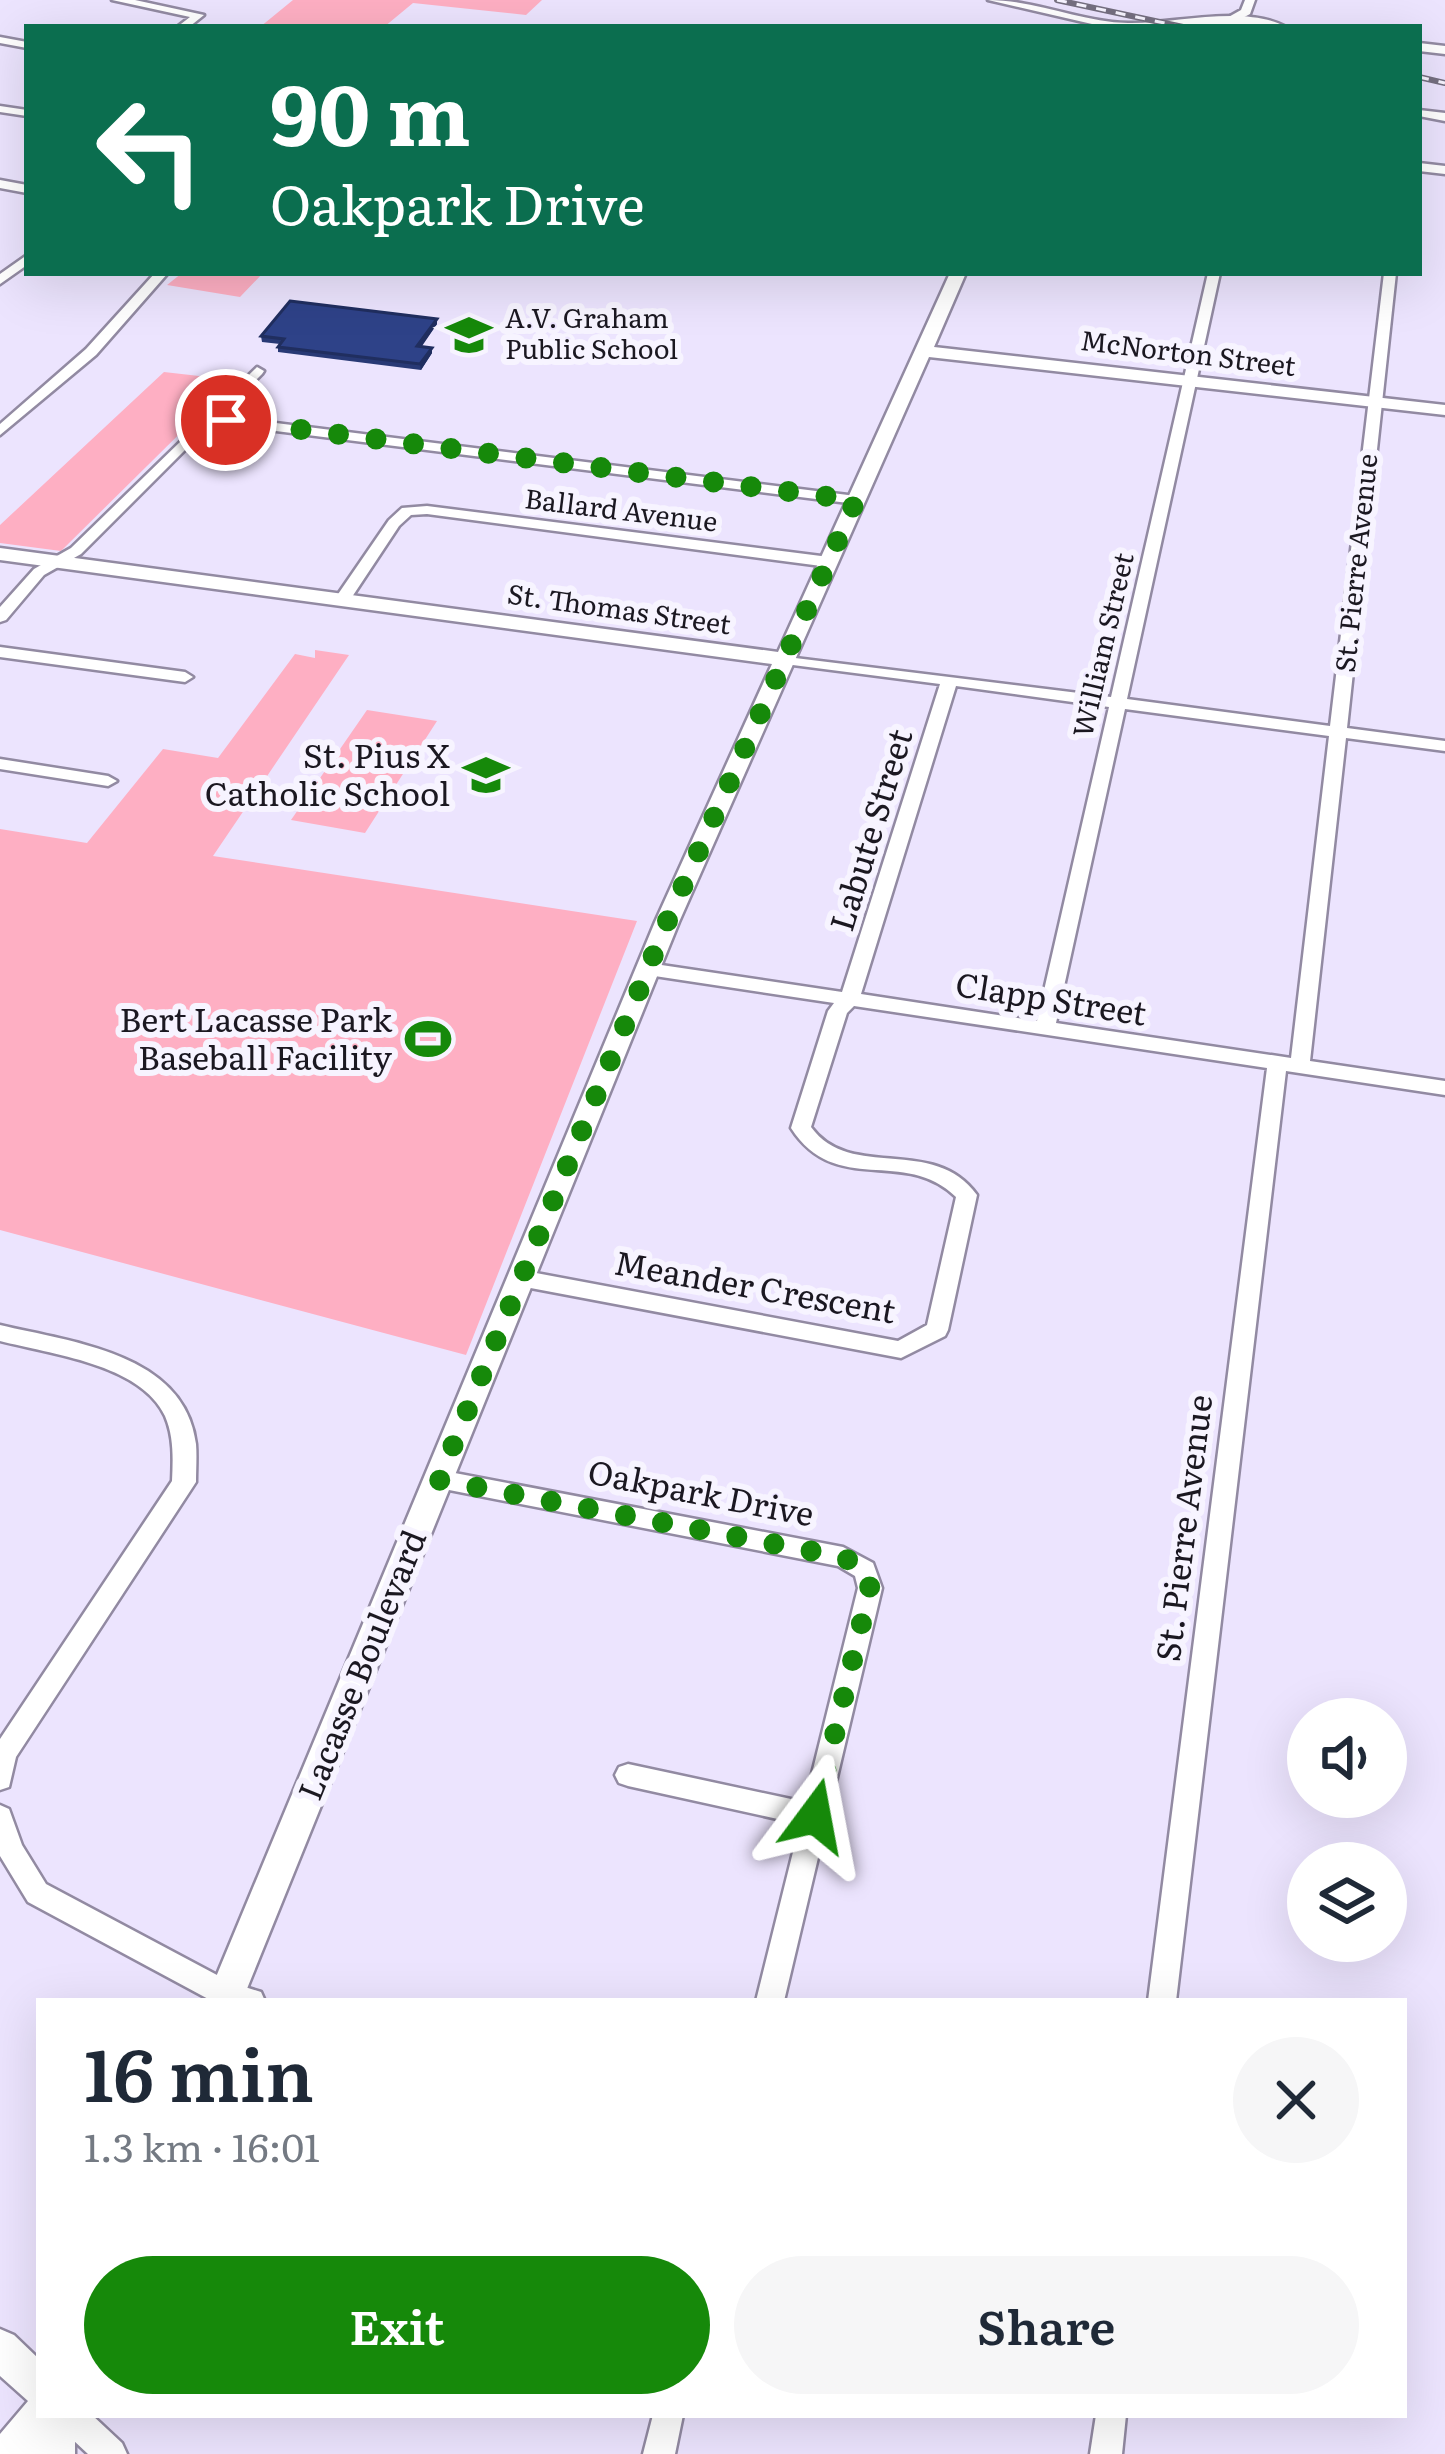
<!DOCTYPE html>
<meta charset="utf-8">
<style>
body{margin:0;font-family:Literata,serif;background:#f6f6f7;color:#1f2937;height:100vh;display:flex;flex-direction:column;font-size:45px;white-space:nowrap}
*{box-sizing:border-box;margin:0}
p{font-size:39px;color:#747a83}
.icon{flex:none;width:66px;height:66px;fill:none;stroke:currentColor;stroke-width:2;stroke-linecap:round;stroke-linejoin:round}
.map{position:relative;flex:1;overflow:hidden}
.details{position:absolute;left:36px;top:1998px;width:1371px;height:420px;display:flex;flex-direction:column;background:#fff;border-radius:0px;box-shadow:0 12px 48px #0002}
.details>*{flex:none}
.banner{position:absolute;left:24px;top:24px;width:1398px;height:252px;border-radius:0px;box-shadow:0 12px 48px #0002;background:#0b6e4f;color:#fff;overflow:hidden}
.tools{position:absolute;left:1287px;top:1698px;display:grid;gap:24px}
.tools a{display:grid;place-items:center;width:120px;height:120px;border-radius:50%;background:#fff;box-shadow:0 12px 48px #0002;font-size:60px}
.pin{position:absolute;display:grid;place-items:center;width:102px;height:102px;color:#fff;margin:-51px;border:6px solid #fff;border-radius:50%;box-shadow:0 3px 12px #0007}
.me{position:absolute;width:132px;margin:-66px;rotate:13deg;stroke-linejoin:round;filter:drop-shadow(0 0 9px #0008)}
.turn{display:flex;align-items:center;gap:42px;height:252px;padding:0 48px;font-size:54px}
.turn .icon{width:156px;height:156px;stroke-width:2.5}
.turn b{display:block;font-size:84px;line-height:102px}
.round{display:grid;place-items:center;flex:none;width:126px;height:126px;border-radius:63px;background:#f6f6f7}
.overview{display:flex;align-items:center;justify-content:space-between;height:204px;padding:0 48px}
h1{font-size:72px;font-weight:600;line-height:90px}
.primary-button{display:flex;gap:24px;margin-top:auto;padding:24px 48px}
.primary-button a{flex:1;height:138px;border-radius:72px;background:#16890a;color:#fff;font-size:48px;font-weight:600;line-height:138px;text-align:center}
.primary-button a+a{background:#f6f6f7;color:#1f2937}
.map>svg:first-child{display:block}
.green{fill:#feafc3}
.lines{fill:none;stroke-linecap:round;stroke-linejoin:round}
.street-casing{stroke:#928aa2;stroke-width:5}
.secondary-casing{stroke:#928aa2;stroke-width:5}
.street{fill:#fff;fill-rule:evenodd}
.secondary{fill:#fff;fill-rule:evenodd}
.rail-casing{stroke:#756f80;stroke-width:6}
.rail{stroke:#f7f4ff;stroke-width:3;stroke-dasharray:10;stroke-linecap:butt}
.wall{fill:#283975}
.shaded-wall{fill:#202e5f}
.building{fill:#2e4288;stroke:#202e5f;stroke-width:3}
.route{stroke:#16890a;stroke-width:21;stroke-dasharray:0 37.8}
.labels{text-anchor:middle;stroke-width:12;stroke-linejoin:round;paint-order:stroke}
.far-poi-label{font-size:27px;fill:#1b1821;stroke:#f7f4ff;text-anchor:start}
.far-street-label{font-size:27px;fill:#1b1821;stroke:#f7f4ff}
.poi-label{font-size:33px;fill:#1b1821;stroke:#f7f4ff;text-anchor:end}
.street-label{font-size:33px;fill:#1b1821;stroke:#f7f4ff}
</style>
<div class="map">
<svg width="1445" height="2454" viewBox="0 0 1445 2454">
<rect width="100%" height="100%" fill="#ece4fe"/>
<!-- green -->
<path class="green" d="M293,0H542L526,15L413,3L384,27H260Z
M182,273H263L240,297L167,285Z
M164,372L234,380L61,551L0,543V525Z
M315,650L349,655L213,856L637,921L466,1355L0,1230V829L87,843L163,749L218,758L295,654L315,658Z
M367,710L437,721L365,833L291,820Z"/>
<g class="lines">
<!-- street casing -->
<g class="street-casing">
<path id="street" d="M112,0H135L204,15L189,27H177L190,17Z
M1245,0H1255L1250,14L1233,23H1225V19L1241,10Z
M0,37L27,42V48L0,43Z
M0,106L27,110V116L0,112Z
M1419,110L1445,113V121L1419,116Z
M1419,163L1445,166V174L1419,171Z
M0,180L27,185V193L0,188Z
M27,255V265L0,284V274Z
M155,273H168L96,355L0,435V424L86,349Z
M1208,273H1220L1127,699L1330,726L1384,273H1396L1347,728L1445,741V751L1346,738L1310,1061L1445,1081V1095L1286,1071L1176,2001H1148L1267,1068L854,1006L847,1013L811,1127C851,1182 933,1134 977,1195L948,1330L945,1336L901,1358L520,1286L512,1284L509,1278L512,1272L520,1270L898,1341L927,1325L956,1197C904,1146 836,1198 791,1128L828,1011L834,1003L648,975L639,969L648,963L842,992L940,684L785,664L777,659L779,656L1111,697ZM956,686L1109,707L1037,1021L861,994ZM1125,709L1329,736L1291,1058L1056,1023Z
M257,367L264,371L262,374L220,416L856,496L863,500L856,504L212,423L81,554L44,575L6,620L0,622V607L34,569L71,548Z
M427,506L829,557L837,562L829,567L427,514L411,515L399,526L348,603H336L334,600L389,520L402,508Z
M0,647L185,672L193,677L185,682L0,657Z
M0,759L108,776L117,781L108,786L0,769Z
M0,1325C71,1342 185,1353 196,1444C197,1456 196,1470 196,1482L16,1757L9,1787L0,1790V1739L172,1481C173,1459 174,1437 165,1416C141,1364 50,1354 0,1341Z
M439,1470L843,1547L873,1563L882,1588L784,2001H756L800,1824L628,1786L619,1783L615,1775L619,1767L628,1764L805,1802L858,1588L855,1576L838,1566L439,1488L431,1485L427,1479L431,1473Z
M0,1805L9,1809L22,1845L46,1884L232,1983L261,1992L265,2001H212L28,1902L0,1856Z
M54,2415H92L122,2443L127,2454H88L58,2426Z
M653,2415H683L675,2454H643Z
M1096,2415H1126L1122,2454H1090Z"/>
</g>
<!-- secondary casing -->
<g class="secondary-casing">
<path id="secondary" d="M988,0C1036,0 1081,22 1128,23C1174,24 1245,4 1286,27H1105Z
M1419,43L1445,46V54L1419,51Z
M950,273H966L934,347L1445,405V415L929,357L679,922L242,2001H206L655,922L772,664L0,560V548L778,652Z
M0,2329L14,2335L39,2359V2415H75V2454H0V2434L28,2401L0,2376Z"/>
</g>
<!-- street -->
<use href="#street" class="street"/>
<!-- secondary -->
<use href="#secondary" class="secondary"/>
<!-- rail casing -->
<g class="rail-casing">
<path id="rail" d="M1057,0L1183,27
M1419,77L1445,83"/>
</g>
<!-- rail -->
<use href="#rail" class="rail"/>
</g>
<!-- wall -->
<path class="wall" d="M437,319V324L421,346L432,348V353L421,370L278,352V347L280,344L262,342L261,336Z"/>
<!-- shaded-wall -->
<path class="shaded-wall" d="M437,319V324L418,352L417,346Z
M432,348V353L421,370L420,364Z"/>
<!-- building -->
<path class="building" d="M290,301L437,319L417,346L432,348L420,364L278,347L284,339L261,336Z"/>
<g class="lines">
<!-- route -->
<path class="route" d="M226,420L856,500L667,922L439,1480L843,1557L865,1570L870,1588L815,1816"/>
</g>
<!-- icons -->
<defs>
<g id="school-bare" transform="scale(3.6)"><path d="M0-5L7-2L0 1L-7-2ZM-4 1L0 2.5L4 1V4Q0 6-4 4Z" fill="#16890a" stroke="#f7f4ff" stroke-width="2.5" paint-order="stroke"/></g>
<g id="stadium-bare" transform="scale(3.6)"><path d="M0-5a6.5 5 0 1 0 0 10a6.5 5 0 1 0 0-10ZM-3.5-1.8h7v3.6h-7Z" fill="#16890a" stroke="#f7f4ff" stroke-width="2.5" paint-order="stroke"/></g>
</defs>
<g fill-rule="evenodd">
<use href="#school-bare" x="469" y="335"/>
<use href="#school-bare" x="486" y="775"/>
<use href="#stadium-bare" x="428" y="1039"/>
</g>
<g class="labels">
<!-- far-poi labels -->
<g class="far-poi-label">
<text x="505" y="328">A.V. Graham<tspan x="505" dy="31">Public School</tspan></text>
</g>
<!-- far-street labels -->
<g class="far-street-label">
<text transform="translate(1188 354) rotate(7)" y="9">McNorton Street</text>
<text transform="translate(621 511) rotate(7)" y="9">Ballard Avenue</text>
<text transform="translate(1357 563) rotate(-84)" y="9">St. Pierre Avenue</text>
<text transform="translate(619 610) rotate(8)" y="9">St. Thomas Street</text>
<text transform="translate(1104 645) rotate(-77)" y="9">William Street</text>
</g>
<!-- poi labels -->
<g class="poi-label">
<text x="450" y="768">St. Pius X<tspan x="450" dy="38">Catholic School</tspan></text>
<text x="392" y="1032">Bert Lacasse Park<tspan x="392" dy="38">Baseball Facility</tspan></text>
</g>
<!-- street labels -->
<g class="street-label">
<text transform="translate(871 830) rotate(-73)" y="12">Labute Street</text>
<text transform="translate(1051 999) rotate(9)" y="12">Clapp Street</text>
<text transform="translate(755 1287) rotate(10)" y="12">Meander Crescent</text>
<text transform="translate(701 1493) rotate(11)" y="12">Oakpark Drive</text>
<text transform="translate(1184 1528) rotate(-83)" y="12">St. Pierre Avenue</text>
<text transform="translate(362 1665) rotate(-68)" y="12">Lacasse Boulevard</text>
</g>
</g>
</svg>
<div class="tools">
<a><svg class="icon" aria-label="sound" viewBox="0 0 24 24"><path d="M4 9h4l5-4v14l-5-4H4zM17 9q2 3 0 6"/></svg></a>
<a><svg class="icon" aria-label="layers" viewBox="0 0 24 24"><path d="M12 4l9 5-9 5-9-5zM3 14l9 5 9-5"/></svg></a>
</div>
<div class="pin" style="left:226px;top:420px;background:#d93025"><svg class="icon" aria-label="arrive" viewBox="0 0 24 24"><path d="M6 21V4h12l-3 4 3 4H6"/></svg></div>
<svg class="me" style="left:815px;top:1816px" viewBox="-20 -20 40 40"><path d="M0-17L14 15 0 8-14 15z" fill="#16890a" stroke="#fff" stroke-width="4"/></svg>
<div class="banner">
<div class="turn"><svg class="icon" aria-label="left" viewBox="0 0 24 24"><path d="M17 20v-9H6M10 6l-5 5 5 5"/></svg><div><b>90 m</b>Oakpark Drive</div></div>
</div>
<section class="details">
<div class="overview"><div><h1>16 min</h1><p>1.3 km · 16:01</p></div><a class="round"><svg class="icon" aria-label="close" viewBox="0 0 24 24"><path d="M6 6l12 12M18 6L6 18"/></svg></a></div>
<div class="primary-button"><a>Exit</a><a>Share</a></div>
</section>
</div>
